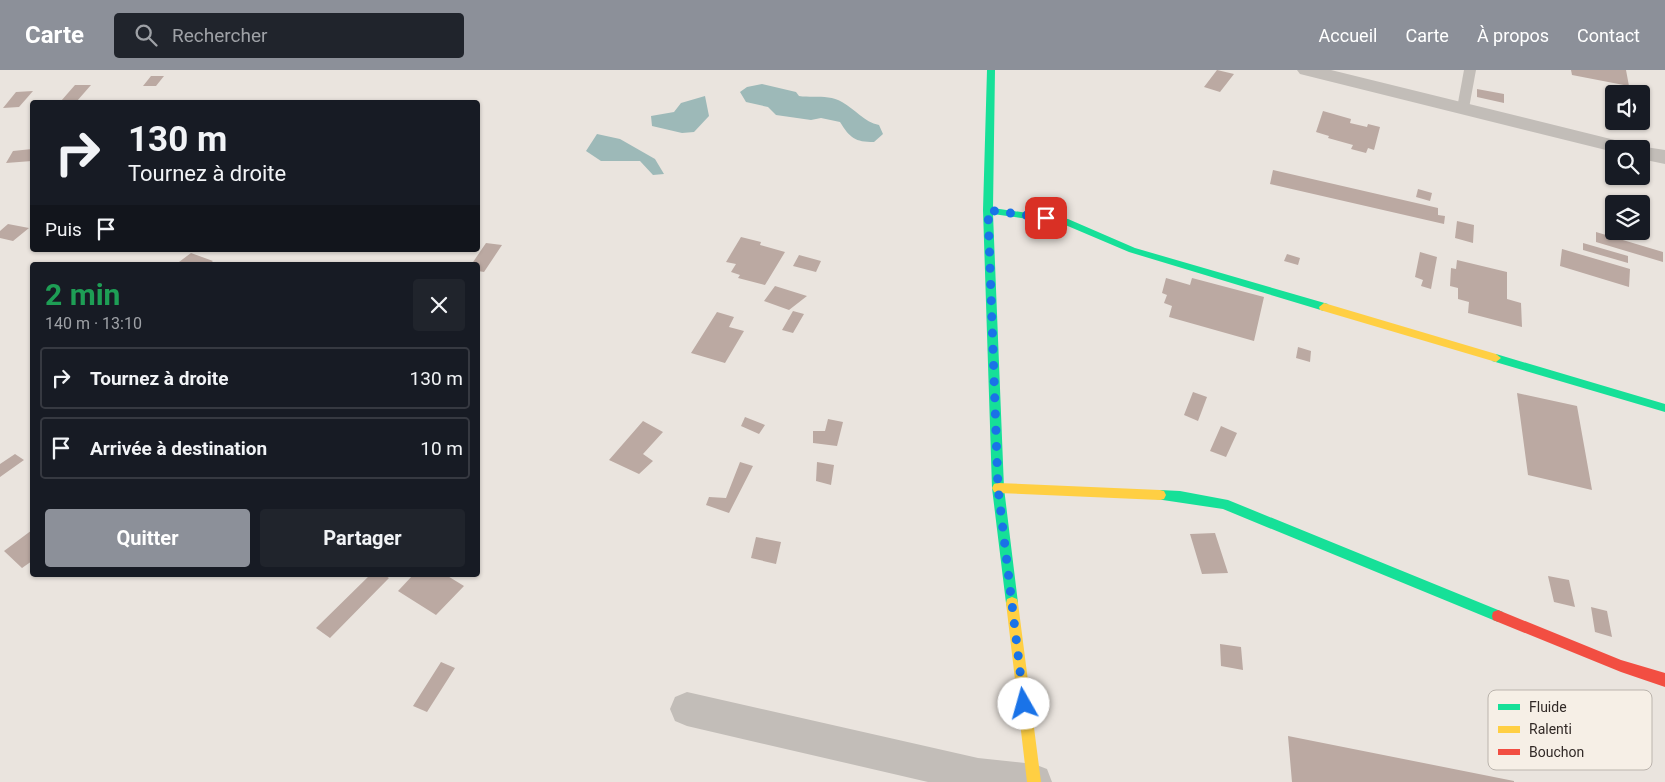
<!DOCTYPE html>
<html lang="fr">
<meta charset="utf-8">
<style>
body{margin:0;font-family:Roboto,sans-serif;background:#20242c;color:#f1f3f6;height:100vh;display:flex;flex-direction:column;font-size:19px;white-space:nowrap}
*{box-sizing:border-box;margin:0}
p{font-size:16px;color:#9ea1a6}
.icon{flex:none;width:28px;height:28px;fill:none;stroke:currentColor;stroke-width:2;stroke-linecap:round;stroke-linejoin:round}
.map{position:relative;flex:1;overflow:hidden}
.drawer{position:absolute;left:30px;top:192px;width:450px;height:315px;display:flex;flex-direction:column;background:#171b24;border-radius:5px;box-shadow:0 1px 4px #0004}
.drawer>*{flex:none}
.hud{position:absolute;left:30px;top:30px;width:450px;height:152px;border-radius:5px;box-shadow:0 1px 4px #0004;background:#171b24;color:#f1f3f6;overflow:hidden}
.tools{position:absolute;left:1605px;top:15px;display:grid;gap:10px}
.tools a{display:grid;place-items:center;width:45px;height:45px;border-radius:5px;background:#171b24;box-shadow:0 1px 4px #0004;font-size:25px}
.pin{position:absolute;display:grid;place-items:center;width:42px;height:42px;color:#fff;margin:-21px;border-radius:10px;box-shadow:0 2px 8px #0006}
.me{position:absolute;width:55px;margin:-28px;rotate:353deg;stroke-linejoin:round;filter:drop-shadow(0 0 4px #0008)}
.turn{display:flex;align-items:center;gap:18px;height:105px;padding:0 15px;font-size:22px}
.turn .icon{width:65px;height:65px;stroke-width:2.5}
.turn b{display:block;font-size:35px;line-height:42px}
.then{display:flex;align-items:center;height:48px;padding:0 15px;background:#0003;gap:10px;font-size:19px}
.round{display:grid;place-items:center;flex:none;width:52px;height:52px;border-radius:5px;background:#20242c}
.headline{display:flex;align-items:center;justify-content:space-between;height:85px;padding:0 15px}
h1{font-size:30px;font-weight:700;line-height:38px;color:#1e9e55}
.button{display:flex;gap:10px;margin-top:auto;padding:10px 15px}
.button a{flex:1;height:58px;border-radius:5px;background:#8c9099;color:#fff;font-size:20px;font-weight:700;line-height:58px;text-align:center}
.button a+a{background:#20242c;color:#f1f3f6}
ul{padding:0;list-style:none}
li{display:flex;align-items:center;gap:15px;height:62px;margin:0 10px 8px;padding:0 5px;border:2px solid #363941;border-radius:5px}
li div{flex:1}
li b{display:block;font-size:19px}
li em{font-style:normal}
header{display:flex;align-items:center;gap:30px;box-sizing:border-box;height:70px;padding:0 25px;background:#8c9099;color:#fff}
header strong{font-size:24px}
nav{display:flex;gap:28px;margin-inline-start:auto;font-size:18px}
.search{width:350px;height:45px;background:#20242c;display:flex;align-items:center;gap:12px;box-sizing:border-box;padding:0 18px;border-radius:5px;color:#9ea1a6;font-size:19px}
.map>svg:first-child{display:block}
.water{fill:#9db9b8}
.building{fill:#bba9a2}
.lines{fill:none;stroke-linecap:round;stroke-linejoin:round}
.lane{fill:#c2bdb8;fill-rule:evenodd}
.street{fill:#c2bdb8;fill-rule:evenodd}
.fast{fill:#16e098;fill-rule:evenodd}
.slow{fill:#ffcf43;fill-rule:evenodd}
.jam{fill:#f24e42;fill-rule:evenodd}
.route{stroke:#1a73e8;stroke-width:9;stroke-dasharray:0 16.2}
.key{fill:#f6efe6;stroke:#bbb4ad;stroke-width:1}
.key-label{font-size:14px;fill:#322a27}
</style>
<header>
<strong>Carte</strong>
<div class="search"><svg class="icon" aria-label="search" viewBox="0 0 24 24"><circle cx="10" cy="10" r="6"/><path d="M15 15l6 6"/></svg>Rechercher</div>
<nav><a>Accueil</a><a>Carte</a><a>À propos</a><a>Contact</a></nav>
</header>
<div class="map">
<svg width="1665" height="712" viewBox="0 0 1665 712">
<rect width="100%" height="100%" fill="#eae4de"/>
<!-- water -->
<path class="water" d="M762,14L796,22L799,26C813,28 829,24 842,32C855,39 864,52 879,55L883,64L874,72C855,72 850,68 840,52L821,48L811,50L776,45L768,37L746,32L740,22L747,17Z
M705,26L709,46L694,62L682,63L652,56L651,46L674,42L681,33Z
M597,64L620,69L655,89L664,104L653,105L640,91H601L586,81Z"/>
<!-- building -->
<path class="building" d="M1217,0L1234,4L1220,22L1204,17Z
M1571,0H1626L1629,16L1572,5Z
M151,6H164L156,16H143Z
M75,15H91L77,31H61Z
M1477,19L1504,24V33L1477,27Z
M33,21L19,37L3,38L16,22Z
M1323,41L1351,49L1350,53L1367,57L1368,54L1380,57L1374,80L1368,78L1366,83L1351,79L1353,75L1328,68L1329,66L1316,62Z
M32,79V91L6,93L13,81Z
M1273,100L1438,138V145L1445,146L1444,154L1270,114Z
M1418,119L1432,123L1430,131L1416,127Z
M1457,151L1474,155L1473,173L1455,168Z
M8,154L29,158L13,171L0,168V161Z
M1596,162L1663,182V192L1596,172Z
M741,167L761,172L760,175L785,182L765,215L738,208L740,205L731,202L736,194L726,192Z
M486,173L502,175L484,202L478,201V195H471Z
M1583,173L1628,186V193L1583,180Z
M1562,179L1630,199L1629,217L1560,196Z
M1420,182L1437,187L1431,219L1421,216L1423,210L1415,207Z
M191,183L213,191L208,195H175Z
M1287,184L1300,188L1298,195L1284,191Z
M799,185L821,191L816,202L793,196Z
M1457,190L1507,202V229L1521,233L1522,257L1468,243L1469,232L1458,229V218L1450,216L1451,198L1456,199Z
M1166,208L1190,215L1192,208L1264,227L1254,271L1169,247L1172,236L1164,233L1167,225L1162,223Z
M775,216L807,226L789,240L764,231Z
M793,241L804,244L793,263L782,260Z
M717,242L734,247L729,257L744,261L725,293L691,283Z
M1298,277L1311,281L1310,292L1296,288Z
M1193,322L1207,327L1198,351L1184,345Z
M1517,323L1577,336L1592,420L1528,405Z
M745,347L765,355L759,364L741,356Z
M828,349L843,352L837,376L813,373V361H825Z
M643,351L663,362L643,384L653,391L639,404L609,390Z
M1221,356L1237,363L1226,387L1210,381Z
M15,384L24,390L0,407V394Z
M740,392L753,396L729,443L706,435L709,427L726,428Z
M817,392L834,395L831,415L816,411Z
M32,460V491L22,498L4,481Z
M1215,463L1228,503L1202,504L1190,464Z
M756,467L781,472L776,494L751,488Z
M370,505H384L389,508L330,568L316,558Z
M413,505H446L464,516L436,545L398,521Z
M1548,506L1569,510L1575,537L1554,532Z
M1591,537L1607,541L1612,567L1595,562Z
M1220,574L1241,577L1243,600L1221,596Z
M441,592L455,598L427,642L413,636Z
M1288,666L1514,711V712H1292Z"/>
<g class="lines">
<!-- lane -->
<path class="lane" d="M1464,0H1476L1469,38L1463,42L1457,38Z"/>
<!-- street -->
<path class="street" d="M1297,0H1331L1639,76L1665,80V94L1641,89V79H1614V82L1300,4Z
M687,622L978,688L1034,694L1047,699L1052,712H928L687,656L675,651L670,639L675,627Z"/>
<!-- fast -->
<path class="fast" d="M987,0H995L993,138L1068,149L1135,178L1328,234L1329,237L1324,241L1129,182L1063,154L993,144L1004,418L1018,533L1017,537L1012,539L1007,537L1006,533L992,418L983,140Z
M1496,284L1665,334V342L1492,291L1491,288L1492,285Z
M1160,420L1180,421L1228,430L1503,542L1504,546L1503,550L1498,552L1223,439L1156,429L1154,425L1156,421Z"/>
<!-- slow -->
<path class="slow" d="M1324,233L1496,284L1501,288L1496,292L1320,240L1319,237Z
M998,413L1160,420L1164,421L1166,425L1164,429L1160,430L998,423L994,422L992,418L994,414Z
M1012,527L1017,529L1018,533L1041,712H1027L1006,533L1007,529Z"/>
<!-- jam -->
<path class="jam" d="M1498,540L1621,590L1665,603V617L1621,602L1493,550L1492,546L1493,542Z"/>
</g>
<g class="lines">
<!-- route -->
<path class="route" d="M1024,634L998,418L988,140L1046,148"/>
</g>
<!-- legend -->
<rect x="1488" y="620" width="164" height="80" rx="8" class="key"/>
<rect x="1498" y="634" width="22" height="6" fill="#16e098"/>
<rect x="1498" y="656" width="22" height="7" fill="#ffcf43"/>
<rect x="1498" y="679" width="22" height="6" fill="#f24e42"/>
<g class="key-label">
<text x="1529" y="642">Fluide</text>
<text x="1529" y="664">Ralenti</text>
<text x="1529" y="687">Bouchon</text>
</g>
</svg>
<div class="tools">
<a><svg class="icon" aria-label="sound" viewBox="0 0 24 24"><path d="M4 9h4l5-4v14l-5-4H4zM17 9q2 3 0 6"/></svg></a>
<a><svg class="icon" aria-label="search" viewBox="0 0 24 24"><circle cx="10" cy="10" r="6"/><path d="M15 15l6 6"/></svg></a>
<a><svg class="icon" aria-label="layers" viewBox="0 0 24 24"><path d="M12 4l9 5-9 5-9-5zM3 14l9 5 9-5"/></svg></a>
</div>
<div class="pin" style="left:1046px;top:148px;background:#d93025"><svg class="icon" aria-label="arrive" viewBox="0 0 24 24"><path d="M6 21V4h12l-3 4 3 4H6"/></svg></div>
<svg class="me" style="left:1024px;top:634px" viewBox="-20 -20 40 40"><circle r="19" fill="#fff"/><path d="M0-13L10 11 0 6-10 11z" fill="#1a73e8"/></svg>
<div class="hud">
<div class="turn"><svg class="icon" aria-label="right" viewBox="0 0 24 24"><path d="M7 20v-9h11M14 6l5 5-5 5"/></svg><div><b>130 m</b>Tournez à droite</div></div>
<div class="then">Puis<svg class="icon" aria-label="arrive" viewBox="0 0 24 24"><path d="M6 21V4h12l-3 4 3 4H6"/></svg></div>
</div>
<section class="drawer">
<div class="headline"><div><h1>2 min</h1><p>140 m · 13:10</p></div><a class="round"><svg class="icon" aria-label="close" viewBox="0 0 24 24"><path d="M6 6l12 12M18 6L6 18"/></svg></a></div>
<ul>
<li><svg class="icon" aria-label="right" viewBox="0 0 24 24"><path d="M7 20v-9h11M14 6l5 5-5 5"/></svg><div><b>Tournez à droite</b></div><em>130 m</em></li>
<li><svg class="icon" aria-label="arrive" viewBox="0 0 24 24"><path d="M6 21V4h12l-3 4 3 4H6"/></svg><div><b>Arrivée à destination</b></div><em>10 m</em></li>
</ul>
<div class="button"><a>Quitter</a><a>Partager</a></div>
</section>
</div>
